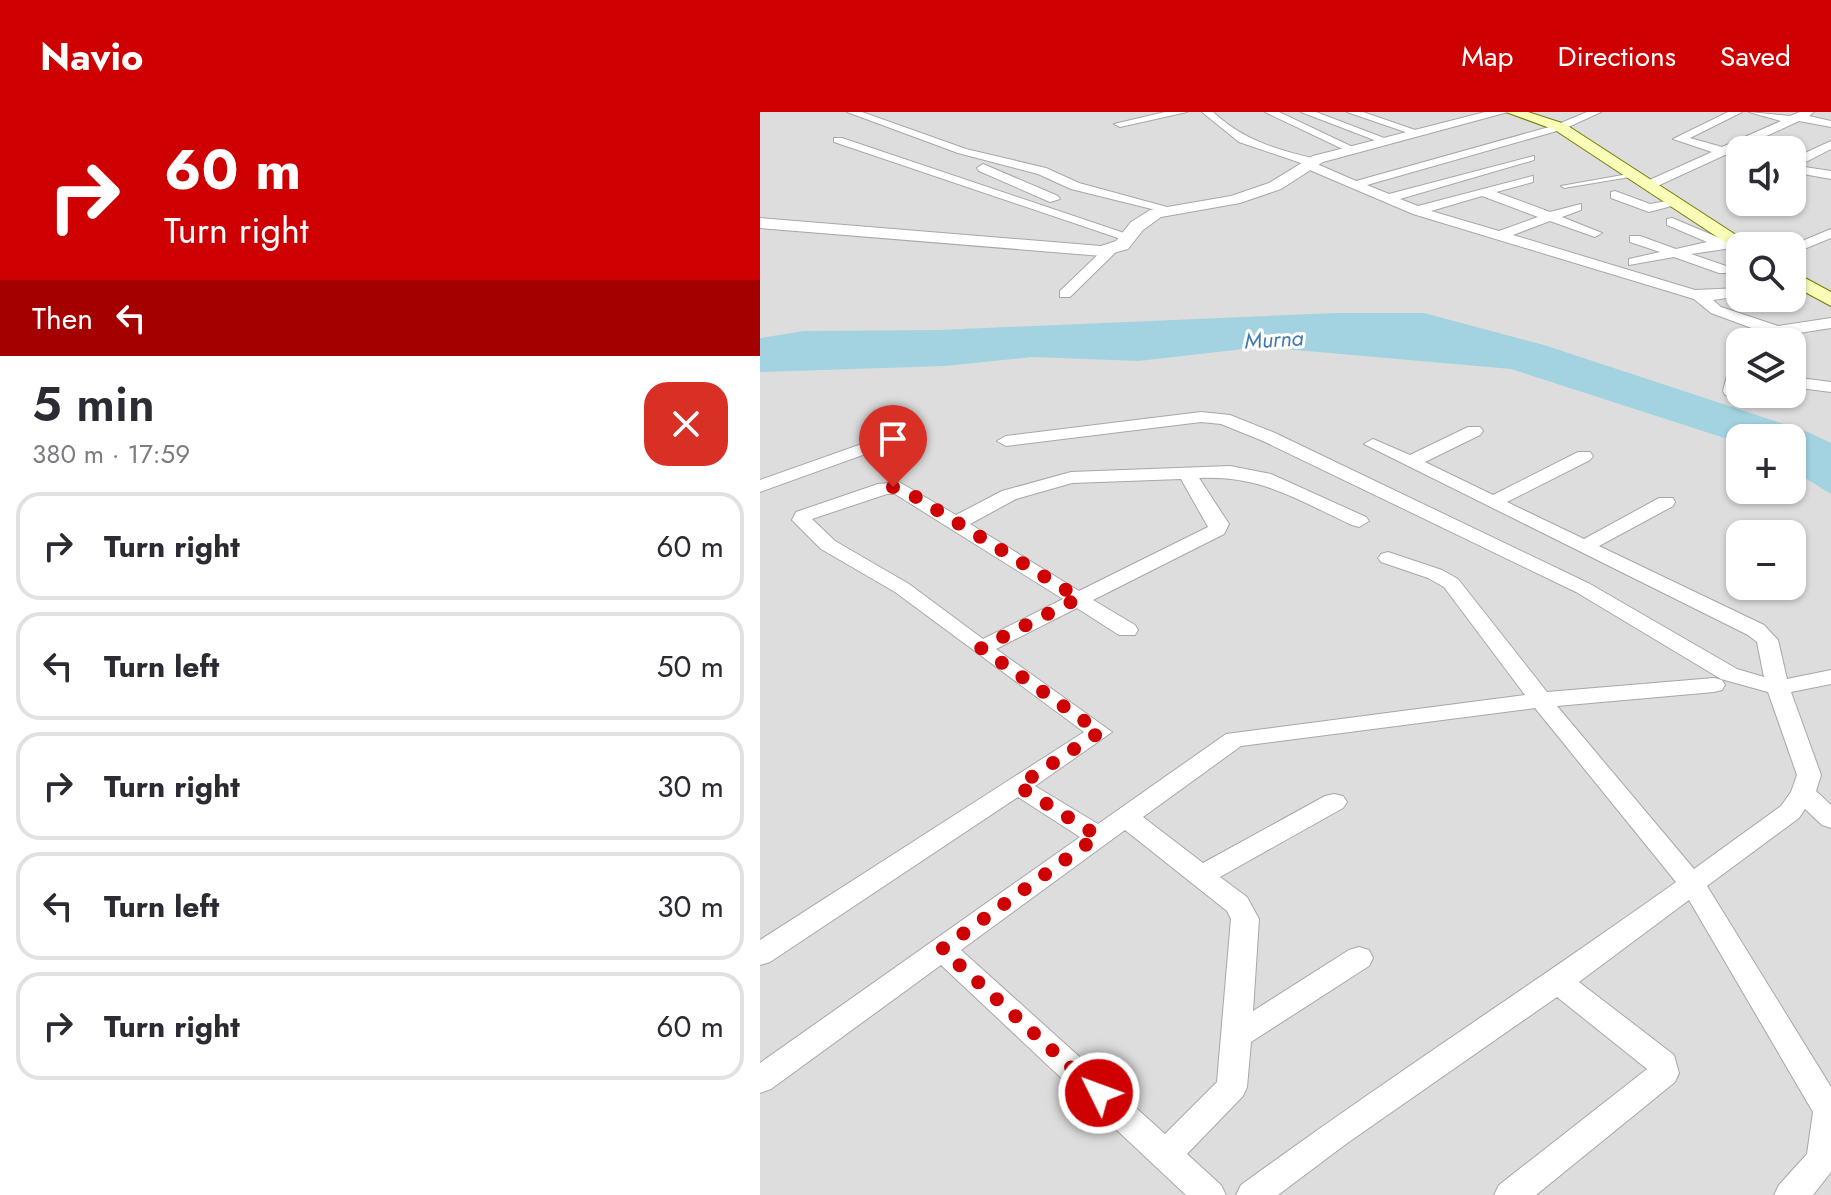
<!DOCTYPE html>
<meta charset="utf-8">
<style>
body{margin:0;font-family:Jost,sans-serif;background:#f7f7f7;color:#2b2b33;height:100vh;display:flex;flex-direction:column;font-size:30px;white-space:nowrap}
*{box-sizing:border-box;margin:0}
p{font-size:26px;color:#7c7c81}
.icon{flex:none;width:44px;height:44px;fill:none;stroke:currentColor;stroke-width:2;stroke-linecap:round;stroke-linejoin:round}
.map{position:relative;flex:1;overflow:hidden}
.panel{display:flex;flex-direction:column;background:#fff;width:760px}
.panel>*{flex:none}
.top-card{background:#cf0001;color:#fff;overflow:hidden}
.tools{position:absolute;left:966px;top:24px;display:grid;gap:16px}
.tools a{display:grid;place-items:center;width:80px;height:80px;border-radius:16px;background:#fff;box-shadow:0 2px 6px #0004;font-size:40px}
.pin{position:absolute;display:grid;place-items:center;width:68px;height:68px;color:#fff;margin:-82px -34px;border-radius:50% 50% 50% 0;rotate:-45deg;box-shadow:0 0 8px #0007}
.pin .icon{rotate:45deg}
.me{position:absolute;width:88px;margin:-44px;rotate:312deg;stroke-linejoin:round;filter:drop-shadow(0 0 6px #0008)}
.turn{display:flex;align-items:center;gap:28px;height:168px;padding:0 32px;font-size:36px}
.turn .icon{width:104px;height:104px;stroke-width:2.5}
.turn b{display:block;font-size:56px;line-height:68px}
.then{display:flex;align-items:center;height:76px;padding:0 32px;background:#0003;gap:16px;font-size:30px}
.round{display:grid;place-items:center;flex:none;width:84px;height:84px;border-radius:24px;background:#f7f7f7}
.summary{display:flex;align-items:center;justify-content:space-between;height:136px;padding:0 32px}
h1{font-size:48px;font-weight:600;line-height:60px}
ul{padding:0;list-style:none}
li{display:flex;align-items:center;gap:24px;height:108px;margin:0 16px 12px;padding:0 16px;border:4px solid #e1e1e2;border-radius:24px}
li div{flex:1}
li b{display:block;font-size:30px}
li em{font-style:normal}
header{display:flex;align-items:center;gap:48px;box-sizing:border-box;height:112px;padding:0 40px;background:#cf0001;color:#fff}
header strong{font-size:38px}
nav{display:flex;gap:44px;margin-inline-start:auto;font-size:28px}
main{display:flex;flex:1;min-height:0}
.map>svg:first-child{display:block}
.residential{fill:#dedddd;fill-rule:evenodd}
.water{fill:#a3d3e1}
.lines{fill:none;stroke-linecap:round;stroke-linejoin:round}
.service-casing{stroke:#a7a7a7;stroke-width:2}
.minor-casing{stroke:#a7a7a7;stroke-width:2}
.tertiary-casing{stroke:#a7a7a7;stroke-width:2}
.secondary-casing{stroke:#707d00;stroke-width:2}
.service{fill:#fff;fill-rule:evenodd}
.minor{fill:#fff;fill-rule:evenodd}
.tertiary{fill:#fff;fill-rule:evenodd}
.secondary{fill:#fafdb7;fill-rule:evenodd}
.route{stroke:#cf0001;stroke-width:14;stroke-dasharray:0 25.2}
.labels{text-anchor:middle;stroke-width:6;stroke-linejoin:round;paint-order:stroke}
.far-water-label{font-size:22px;font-style:italic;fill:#4279ae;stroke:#fff}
</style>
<header>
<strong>Navio</strong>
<nav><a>Map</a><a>Directions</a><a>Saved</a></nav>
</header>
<main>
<section class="panel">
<div class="top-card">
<div class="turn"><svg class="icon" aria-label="right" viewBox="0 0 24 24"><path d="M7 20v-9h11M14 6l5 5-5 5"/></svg><div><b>60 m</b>Turn right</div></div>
<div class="then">Then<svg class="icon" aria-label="left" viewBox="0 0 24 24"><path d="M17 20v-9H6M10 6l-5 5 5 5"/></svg></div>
</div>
<div class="summary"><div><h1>5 min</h1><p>380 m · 17:59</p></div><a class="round" style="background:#d93025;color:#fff"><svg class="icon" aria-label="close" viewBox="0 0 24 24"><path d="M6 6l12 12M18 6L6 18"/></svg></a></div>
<ul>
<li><svg class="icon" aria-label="right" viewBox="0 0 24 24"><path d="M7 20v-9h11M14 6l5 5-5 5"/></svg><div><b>Turn right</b></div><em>60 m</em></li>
<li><svg class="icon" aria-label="left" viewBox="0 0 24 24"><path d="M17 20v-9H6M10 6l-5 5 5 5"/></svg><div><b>Turn left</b></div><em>50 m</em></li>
<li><svg class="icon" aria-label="right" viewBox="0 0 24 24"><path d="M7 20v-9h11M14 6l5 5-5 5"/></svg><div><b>Turn right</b></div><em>30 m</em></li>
<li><svg class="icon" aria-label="left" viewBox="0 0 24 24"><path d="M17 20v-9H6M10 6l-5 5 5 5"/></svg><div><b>Turn left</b></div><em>30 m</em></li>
<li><svg class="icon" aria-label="right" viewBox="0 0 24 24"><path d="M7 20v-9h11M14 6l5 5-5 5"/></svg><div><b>Turn right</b></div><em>60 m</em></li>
</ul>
</section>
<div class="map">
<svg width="1071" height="1083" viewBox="0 0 1071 1083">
<rect width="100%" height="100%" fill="#f1ede6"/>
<!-- residential -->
<path class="residential" d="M0,0H1071V1083H0ZM980,38H1032V90H980ZM980,134H1032V186H980ZM980,230H1032V282H980ZM980,326H1032V378H980ZM980,422H1032V474H980Z"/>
<!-- water -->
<path class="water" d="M575,201H664L784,233L1048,320L1071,331V382L1032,358V326H980V331L751,257L501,235L379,249L272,245L185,254L0,260V226L44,219L178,218Z"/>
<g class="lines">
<!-- service casing -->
<g class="service-casing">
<path id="service" d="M874,61L877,63L876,64L804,76L801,74Z"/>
</g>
<!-- minor casing -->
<g class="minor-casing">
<path id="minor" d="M87,0H102L206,37L286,56L319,71L418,98L412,102L311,77L278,62L198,41Z
M405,0H427L360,15L354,12Z
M442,0H453C483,28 517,38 556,47L557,52L596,69L796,13L827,0H841L804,17L607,73L629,82L774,44V48L640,87L658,94L773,64V70L736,80L790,100L821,92V98L802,105L842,121L835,125L790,109L753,123L935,178L980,176V184L953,188L961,195L1018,214L1071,206V216L980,230L979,233V227L997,218L951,201L934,187L653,102L545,56L544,52L479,30ZM722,84L778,105L739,119L671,99Z
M505,0H519L599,38L589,40Z
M541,0H556L632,29L622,31Z
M587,0H603L664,21L654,23Z
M968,0H982L930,26L962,35L1021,9L989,0L1030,4L1040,0H1054L1049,4L1071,9V15L1039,9L893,76H885V70L952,40L913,27Z
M74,26H82L376,125L364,128L74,30Z
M1071,29V37L1038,54L1071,59V67L1032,60V47Z
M223,52L298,84L300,87L290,90L219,59L217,56Z
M855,79L890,92L917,87L923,91L889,100L851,86V80Z
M912,106L962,127L980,125V131L965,137L931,142L969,155V161H959L914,145L869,153V147L900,140L870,130V124H880L916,137L947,130L907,113V107Z
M1071,117V126L1032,142L1030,134Z
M349,132L361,135L310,185H300V179Z
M980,239L979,279L971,284L965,283L963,279L972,244Z
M1032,265L1071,270V280L1032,275Z
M441,300L470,303L515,321L830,472L977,557L1004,565L997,530L988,523L604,332L613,327L650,343L708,315H720L723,319L720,323L665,350L733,383L818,340H830L833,344L830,348L747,390L824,427L899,386H913L915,390L913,394L839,434L1004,513L1018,528L1027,567L1071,558V572L1031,580L1061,663L1056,679L1071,693V716L1062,713L1045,697L1039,706L947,774L1071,975V1060L1053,1083H1014L1019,1073L1047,1042L1053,1000L929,788L819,870L914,943L919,961L915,970L776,1083H734L739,1073L887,957L797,885L586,1032L518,1083H476L481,1073C624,968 772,873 916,770L775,596L481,634L383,705L443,751L565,684L574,682L583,684L587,690L583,696L460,765L487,785L499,807L493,899L589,838L599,835L609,838L613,846L609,854L491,930L487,975L483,984L427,1042L461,1073L466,1083H426L181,853L11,977L0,981V951L320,725L258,685L10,850L0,853V828L324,620L135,480L61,437L32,408L36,400L118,372L139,370L196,403L242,379L311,360L470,354L511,362L606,405L609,409L599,415L592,413C537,388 502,363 439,366L469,412L464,422L333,488L375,513L378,518L375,523H359L317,496L236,537L352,620L275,674L338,712L466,622L765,583L684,475L668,466L621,450L618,446L621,442L628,440L682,458L698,467L787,580L954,566L962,568L965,573L962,578L954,580L797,594L934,757L1021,694L1031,680L1037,663L1008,580L961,567L816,480L503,329L461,312L441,310L246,334L237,329L246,324ZM421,367L448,415L319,479L210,412L256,387L312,371ZM127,382H135L303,487L223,527L149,472L75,429L52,407ZM365,718L467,799L471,807L457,970L405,1022L201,838Z
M130,322L136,323L139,327L136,331L0,380V368Z"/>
</g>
<!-- tertiary casing -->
<g class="tertiary-casing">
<path id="tertiary" d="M725,0H748L563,50L521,77L480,91L401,105L383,118L368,137L342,144L0,116V106L341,134L356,129L371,110L390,98L471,84L509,71L553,44Z"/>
</g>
<!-- secondary casing -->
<g class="secondary-casing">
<path id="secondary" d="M746,0H768L805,12L993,134H980V139L977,138L795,18Z
M1032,159L1071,180V194L1032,173Z"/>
</g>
<!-- service -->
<use href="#service" class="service"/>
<!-- minor -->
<use href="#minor" class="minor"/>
<!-- tertiary -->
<use href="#tertiary" class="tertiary"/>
<!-- secondary -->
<use href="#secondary" class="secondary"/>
</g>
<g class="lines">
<!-- route -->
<path class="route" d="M133,375L143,377L319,486L221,536L340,620L258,674L338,724L182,837L339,981"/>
</g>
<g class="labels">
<!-- far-water labels -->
<g class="far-water-label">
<text transform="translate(514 227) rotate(-3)" y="8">Murna</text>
</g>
</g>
</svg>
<div class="tools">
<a><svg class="icon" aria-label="sound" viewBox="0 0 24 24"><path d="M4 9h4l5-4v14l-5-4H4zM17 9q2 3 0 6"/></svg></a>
<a><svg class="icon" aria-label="search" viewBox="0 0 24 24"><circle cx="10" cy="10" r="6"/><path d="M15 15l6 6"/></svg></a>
<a><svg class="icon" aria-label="layers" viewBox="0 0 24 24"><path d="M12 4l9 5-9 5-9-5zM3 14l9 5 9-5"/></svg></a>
<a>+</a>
<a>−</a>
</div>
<div class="pin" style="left:133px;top:375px;background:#d93025"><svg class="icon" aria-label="arrive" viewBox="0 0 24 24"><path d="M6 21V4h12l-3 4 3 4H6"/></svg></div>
<svg class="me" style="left:339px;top:981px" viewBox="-20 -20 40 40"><circle r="17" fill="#cf0001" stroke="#fff" stroke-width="3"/><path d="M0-11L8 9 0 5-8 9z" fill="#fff"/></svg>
</div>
</main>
